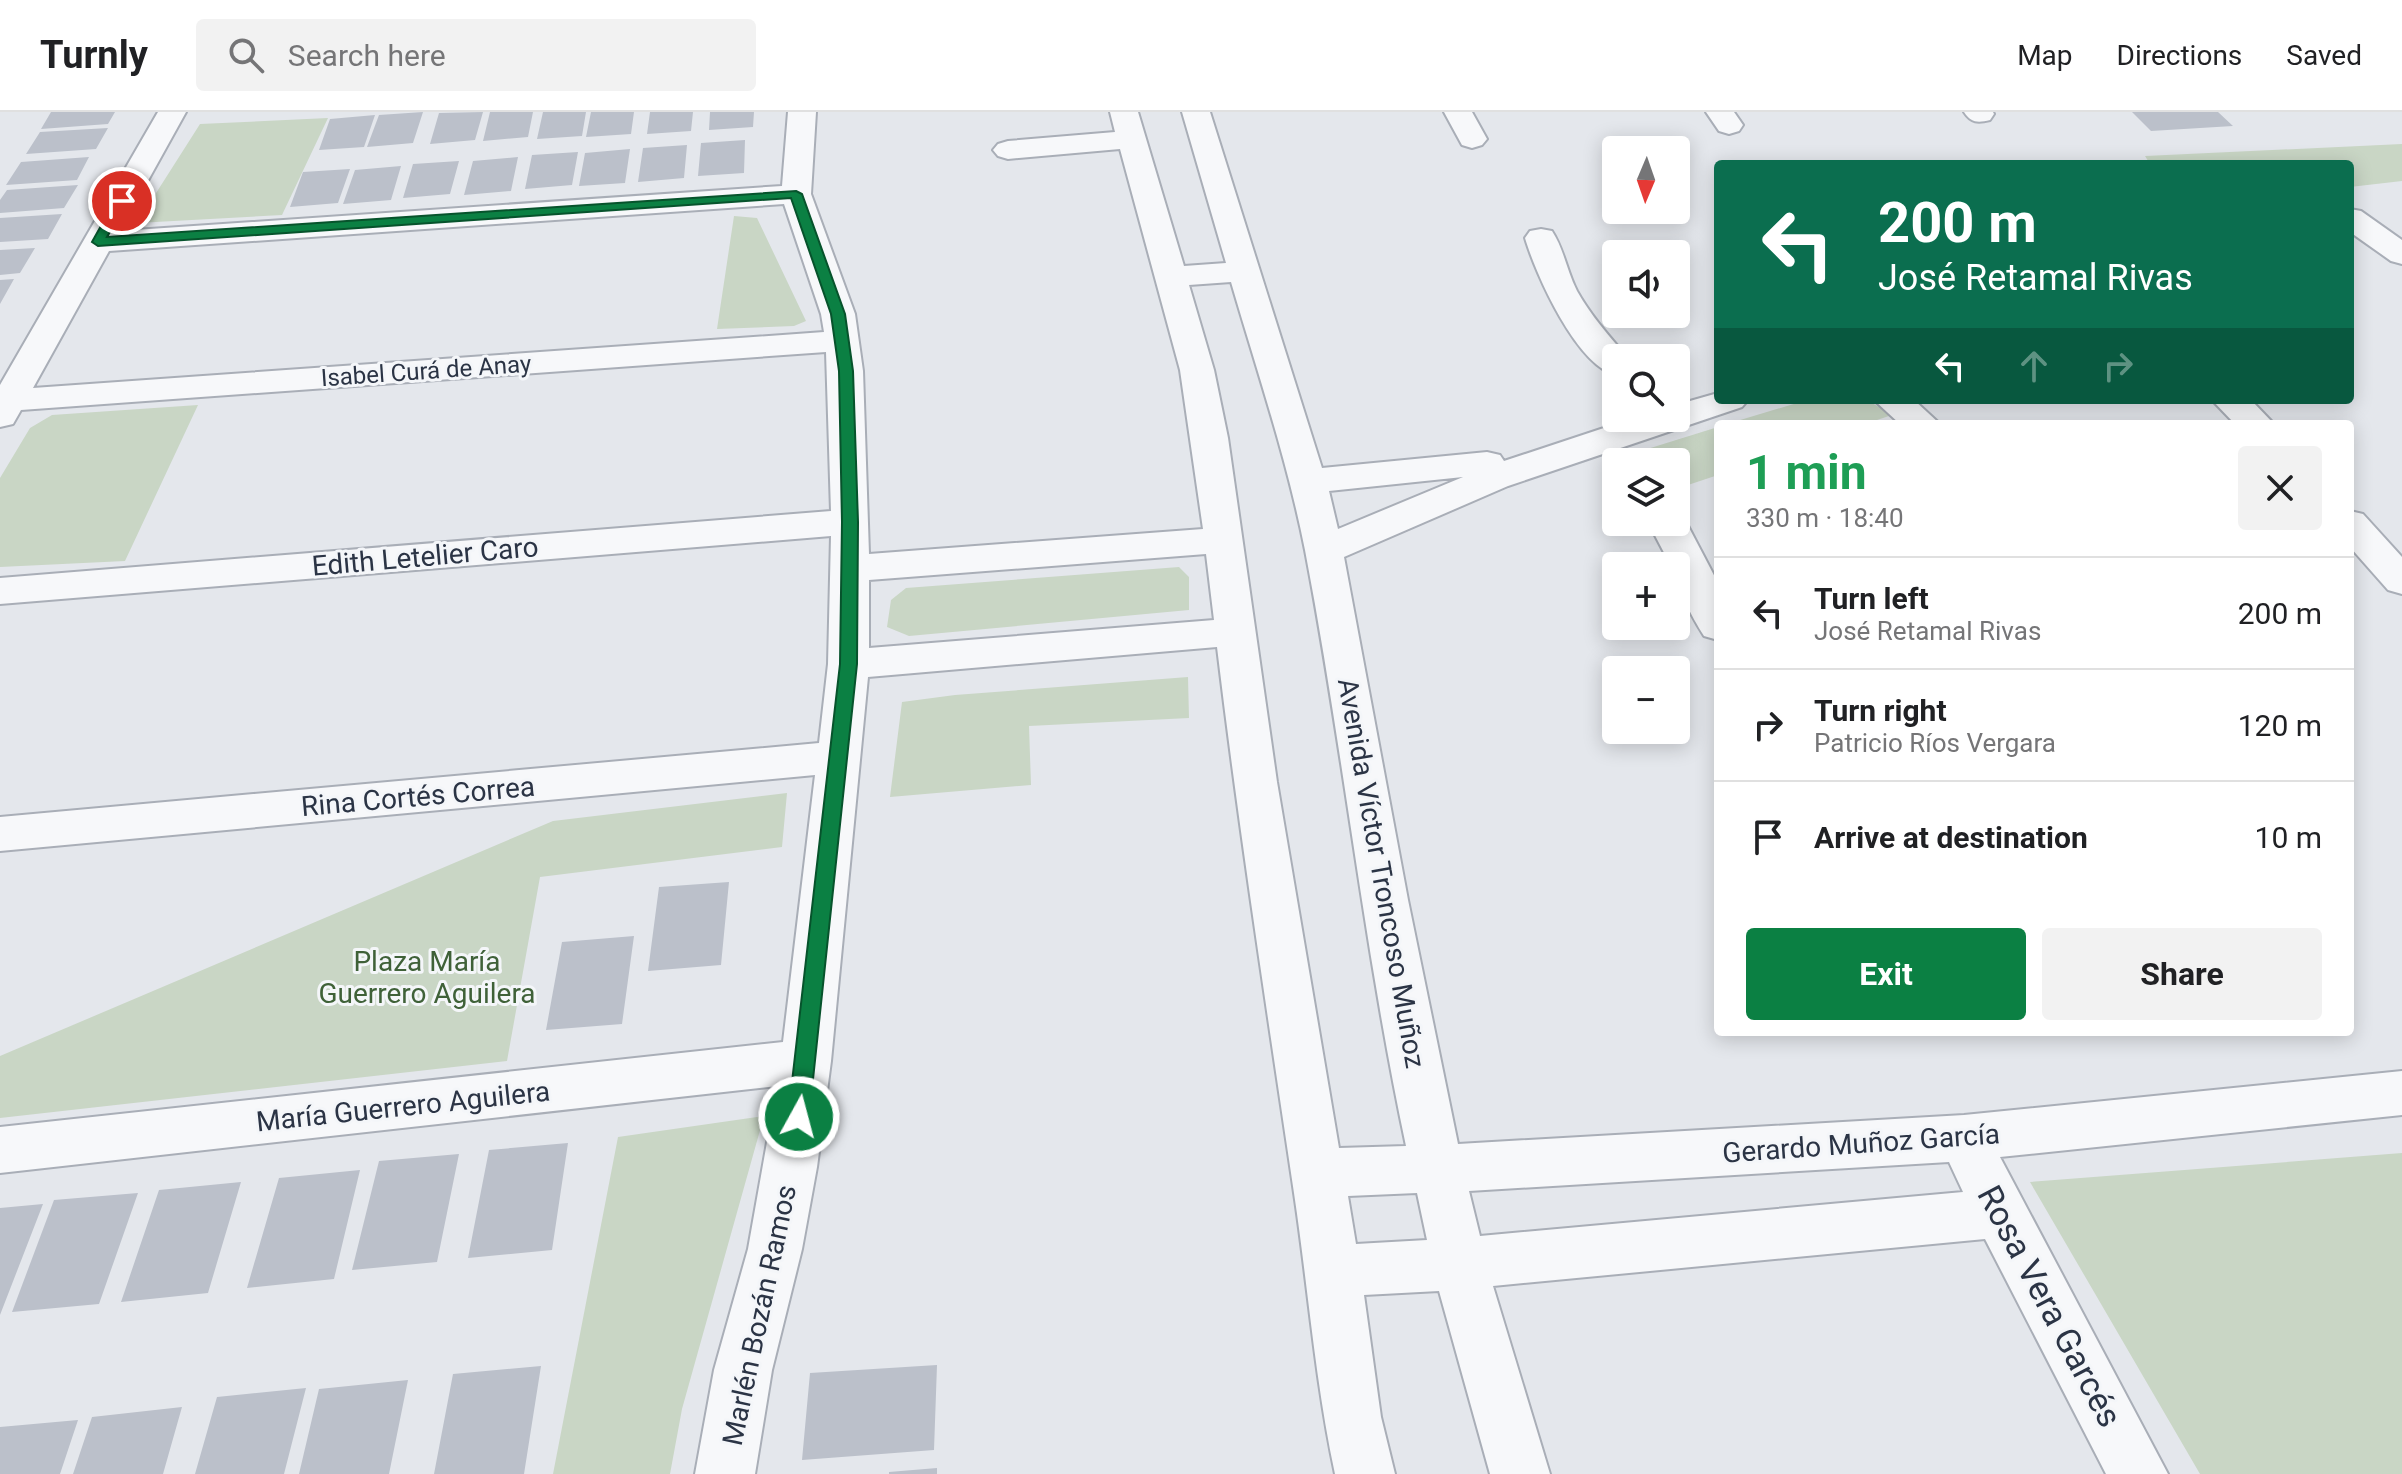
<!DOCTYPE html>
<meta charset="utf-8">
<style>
body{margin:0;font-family:Roboto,sans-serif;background:#f2f2f2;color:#202124;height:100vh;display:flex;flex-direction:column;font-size:30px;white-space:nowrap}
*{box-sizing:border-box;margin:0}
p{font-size:26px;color:#757577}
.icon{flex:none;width:44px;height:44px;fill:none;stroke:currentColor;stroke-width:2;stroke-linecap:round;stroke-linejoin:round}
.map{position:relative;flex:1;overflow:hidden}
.side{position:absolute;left:1714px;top:308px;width:640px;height:616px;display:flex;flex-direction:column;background:#fff;border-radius:8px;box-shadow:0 4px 20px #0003}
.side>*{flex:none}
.top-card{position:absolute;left:1714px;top:48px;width:640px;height:244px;border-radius:8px;box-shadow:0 4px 20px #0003;background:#0b6e4f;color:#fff;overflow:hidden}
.needle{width:52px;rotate:182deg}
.controls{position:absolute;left:1602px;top:24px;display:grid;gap:16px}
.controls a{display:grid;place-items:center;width:88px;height:88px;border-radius:8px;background:#fff;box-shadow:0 4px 20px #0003;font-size:40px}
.pin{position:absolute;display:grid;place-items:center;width:68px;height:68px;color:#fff;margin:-34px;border:4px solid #fff;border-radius:50%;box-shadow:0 2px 8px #0007}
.me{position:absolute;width:88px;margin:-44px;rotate:7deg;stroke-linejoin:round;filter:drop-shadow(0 0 6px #0008)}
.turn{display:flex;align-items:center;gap:28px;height:168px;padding:0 32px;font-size:36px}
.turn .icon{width:104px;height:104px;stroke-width:2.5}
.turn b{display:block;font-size:56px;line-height:68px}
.lanes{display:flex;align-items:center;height:76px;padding:0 32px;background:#0003;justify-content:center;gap:40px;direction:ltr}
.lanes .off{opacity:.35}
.round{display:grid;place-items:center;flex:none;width:84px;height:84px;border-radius:8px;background:#f2f2f2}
.overview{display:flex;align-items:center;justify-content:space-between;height:136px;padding:0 32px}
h1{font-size:48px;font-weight:700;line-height:60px;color:#1e9e55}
.cta{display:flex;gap:16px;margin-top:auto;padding:16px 32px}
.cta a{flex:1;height:92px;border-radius:8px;background:#0b8043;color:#fff;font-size:32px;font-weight:700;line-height:92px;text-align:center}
.cta a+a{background:#f2f2f2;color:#202124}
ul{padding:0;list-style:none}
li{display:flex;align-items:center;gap:24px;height:112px;padding:0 32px;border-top:2px solid #e0e0e0}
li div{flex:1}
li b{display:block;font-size:30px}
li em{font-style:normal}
header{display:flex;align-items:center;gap:48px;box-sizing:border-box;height:112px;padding:0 40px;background:#fff;border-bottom:2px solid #e0e0e0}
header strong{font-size:38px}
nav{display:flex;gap:44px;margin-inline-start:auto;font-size:28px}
.search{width:560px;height:72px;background:#f2f2f2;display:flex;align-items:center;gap:20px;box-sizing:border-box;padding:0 28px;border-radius:8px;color:#757577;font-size:30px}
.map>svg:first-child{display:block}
.green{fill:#c9d6c5}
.building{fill:#bbc0ca}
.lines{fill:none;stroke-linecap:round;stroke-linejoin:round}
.minor-casing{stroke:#a9aeb7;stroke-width:4}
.minor{fill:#f7f8fa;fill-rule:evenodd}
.route{fill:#0b8043;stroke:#07532c;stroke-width:2}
.labels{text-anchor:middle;stroke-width:6;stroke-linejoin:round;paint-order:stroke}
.far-street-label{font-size:24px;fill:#2b3445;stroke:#f4f6f9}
.street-label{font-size:28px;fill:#2b3445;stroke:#f4f6f9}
.park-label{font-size:28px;fill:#3f6138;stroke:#f4f6f9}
.near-street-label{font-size:34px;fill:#2b3445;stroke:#f4f6f9}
</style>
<header>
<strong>Turnly</strong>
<div class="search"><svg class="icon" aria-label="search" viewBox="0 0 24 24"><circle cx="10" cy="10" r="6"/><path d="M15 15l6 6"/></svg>Search here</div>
<nav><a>Map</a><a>Directions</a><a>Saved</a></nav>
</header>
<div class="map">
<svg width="2402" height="1362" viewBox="0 0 2402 1362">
<rect width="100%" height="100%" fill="#e4e7ec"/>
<!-- green -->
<path class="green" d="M328,6L282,103L137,111L200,12Z
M2402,32V69L2350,75V52H2150L2145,44Z
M734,104L757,106L806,209L794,214L717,217Z
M1807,288H1867L1892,303L1865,312H1727Z
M198,293L125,449L0,455V366L30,316L52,303Z
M1718,315V363L1676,377V350H1634L1628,343Z
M1179,455L1189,465V498L909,524L887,515L891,488L906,476Z
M1188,565L1189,606L1029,614L1031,673L890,685L902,590L955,583Z
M787,681L782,735L540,765L507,949L0,1006V944L553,709Z
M764,1004L682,1297L670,1362H553L618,1025Z
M2402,1041V1362H2200L2030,1070Z"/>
<!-- building -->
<path class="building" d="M51,0H115L108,12L41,17Z
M423,0L413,31L367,35L379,3Z
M483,0L475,28L430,32L439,1Z
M490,0H533L528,25L483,29Z
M543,0H586L582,24L537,27Z
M591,0H634L631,22L586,25Z
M650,0H693L691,19L647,22Z
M710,0H754L753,15L709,18Z
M2132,0H2218L2233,14L2151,19Z
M375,3L364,35L319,38L330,7Z
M108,16L96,37L26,42L40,20Z
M745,28L744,61L698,64L701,31Z
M687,33L684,66L638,70L643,36Z
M630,37L625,71L579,74L585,41Z
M578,40L572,73L525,77L532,43Z
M89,45L77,68L6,73L21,50Z
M518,45L511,79L464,83L473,49Z
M459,49L450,82L403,86L413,52Z
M401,54L391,88L343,92L355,58Z
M350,57L338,91L290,95L303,60Z
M78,73L64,96L0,101V88L7,78Z
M62,102L48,127L0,130V106Z
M35,136L20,161L0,163V138Z
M14,167L0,192V168Z
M729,770L721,853L648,859L659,775Z
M634,824L622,912L546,918L562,830Z
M568,1031L552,1138L468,1146L489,1038Z
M459,1042L437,1150L352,1158L379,1049Z
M360,1058L334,1167L247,1176L279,1066Z
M241,1070L208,1181L121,1190L159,1078Z
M138,1081L99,1192L12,1200L54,1088Z
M43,1092L0,1203V1096Z
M937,1253L934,1338L802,1348L810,1261Z
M541,1254L524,1362H434L453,1262Z
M408,1268L389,1362H299L319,1277Z
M306,1276L284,1362H195L217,1285Z
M182,1295L163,1362H73L92,1305Z
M78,1308L60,1362H0V1315Z
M937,1356V1362H889V1360Z"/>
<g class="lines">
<!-- minor casing -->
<g class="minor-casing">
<path id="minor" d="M158,0H186L120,119L782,74L788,0H816L811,82L855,202L863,259L869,442L1203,417L1180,258L1120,37L1008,47L998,44L993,38L998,32L1008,29L1115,20L1110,0H1138L1184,154L1226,151L1182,0H1210L1322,356L1487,340L1500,343L1504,349L1634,306H1676V293L1718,281V288H1748L1742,295L1508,374L1344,445L1408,788L1458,1032L1964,1003L2402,959V1003L2000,1045L2168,1362H2106L1985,1127L1493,1174L1550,1362H1490L1439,1179L1364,1183L1381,1305L1395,1362H1335C1315,1269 1308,1174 1294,1081C1267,899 1239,718 1217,535L868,565L831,949L817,1055L802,1137L772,1258L755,1362H695L714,1258L748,1137L777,974L0,1061V1015L783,930L815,663L0,739V705L819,631L828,552L831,424L0,492V466L831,399L826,240L21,298L13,312L0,315V273ZM784,92L821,202L824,220L33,276L109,139ZM1231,170C1257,259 1287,347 1305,438C1343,636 1364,837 1406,1034L1339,1036L1277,670L1228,326L1214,258L1189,173ZM1463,365L1338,417L1329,379ZM1206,442L1214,508L869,536V468ZM1949,1050L1963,1080L1480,1124L1469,1079ZM1417,1081L1427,1128L1356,1132L1348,1084Z
M1444,0H1472L1487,27L1482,33L1472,36L1462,33Z
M1706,0H1734L1743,13L1739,19L1729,22L1719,19Z
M1964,0H1993L1994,2L1990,8C1978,11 1971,11 1964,0Z
M2350,97L2361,99L2402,128V152L2391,149L2350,120Z
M1541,117L1552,119C1564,137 1567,160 1577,179C1591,204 1610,225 1628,246H1616V263C1577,254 1536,163 1525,126L1530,119Z
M1874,288H1914L1940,312H1900Z
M2212,288H2251L2274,312H2235Z
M2350,399L2363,402L2402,445V482L2388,478L2350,435Z
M1676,400L1686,410L1718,471V528L1704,524C1692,505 1676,476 1676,454H1671L1648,410H1676Z"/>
</g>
<!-- minor -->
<use href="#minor" class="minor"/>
</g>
<!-- route -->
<path class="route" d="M796,79L802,82L845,202L853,259L858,410L857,552L809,1005L806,1011L799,1014L791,1011L788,1005L840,552L842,410L839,259L831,202L791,86L98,134L92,130L115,89L122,85L128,89L107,125Z"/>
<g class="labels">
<!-- far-street labels -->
<g class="far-street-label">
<text transform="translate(426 259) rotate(-4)" y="8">Isabel Curá de Anay</text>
</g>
<!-- street labels -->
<g class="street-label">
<text transform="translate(425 444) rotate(-5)" y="10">Edith Letelier Caro</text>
<text transform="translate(418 684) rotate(-5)" y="10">Rina Cortés Correa</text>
<text transform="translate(1382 761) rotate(80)" y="10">Avenida Víctor Troncoso Muñoz</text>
<text transform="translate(403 994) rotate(-6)" y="10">María Guerrero Aguilera</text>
<text transform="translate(1861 1031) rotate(-4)" y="10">Gerardo Muñoz García</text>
<text transform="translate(759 1203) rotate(-78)" y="10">Marlén Bozán Ramos</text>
</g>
<!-- park labels -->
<g class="park-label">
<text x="427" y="859">Plaza María<tspan x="427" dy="32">Guerrero Aguilera</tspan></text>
</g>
<!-- near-street labels -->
<g class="near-street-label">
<text transform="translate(2050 1194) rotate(62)" y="12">Rosa Vera Garcés</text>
</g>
</g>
</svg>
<div class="controls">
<a><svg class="needle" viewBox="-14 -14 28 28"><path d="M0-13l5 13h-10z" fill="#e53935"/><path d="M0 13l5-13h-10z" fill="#757577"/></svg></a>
<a><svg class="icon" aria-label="sound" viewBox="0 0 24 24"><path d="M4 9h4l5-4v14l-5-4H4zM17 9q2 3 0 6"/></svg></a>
<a><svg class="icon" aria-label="search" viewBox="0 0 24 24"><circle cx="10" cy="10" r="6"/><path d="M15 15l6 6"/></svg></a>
<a><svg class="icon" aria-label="layers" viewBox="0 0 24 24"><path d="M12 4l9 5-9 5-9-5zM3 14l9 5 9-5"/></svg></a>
<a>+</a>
<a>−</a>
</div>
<div class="pin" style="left:122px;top:89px;background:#d93025"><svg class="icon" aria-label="arrive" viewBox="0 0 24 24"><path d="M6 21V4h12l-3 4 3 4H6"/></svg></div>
<svg class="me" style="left:799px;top:1005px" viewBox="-20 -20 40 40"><circle r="17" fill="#0b8043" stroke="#fff" stroke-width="3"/><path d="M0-11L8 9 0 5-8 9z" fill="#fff"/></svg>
<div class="top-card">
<div class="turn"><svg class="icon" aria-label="left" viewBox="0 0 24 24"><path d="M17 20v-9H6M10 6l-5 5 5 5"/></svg><div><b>200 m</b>José Retamal Rivas</div></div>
<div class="lanes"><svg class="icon" aria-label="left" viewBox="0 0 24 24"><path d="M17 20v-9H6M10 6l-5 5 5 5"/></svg><svg class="icon off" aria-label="ahead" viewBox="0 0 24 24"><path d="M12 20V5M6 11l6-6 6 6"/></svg><svg class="icon off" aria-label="right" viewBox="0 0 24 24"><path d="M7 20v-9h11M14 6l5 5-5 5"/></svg></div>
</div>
<section class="side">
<div class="overview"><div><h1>1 min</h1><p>330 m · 18:40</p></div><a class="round"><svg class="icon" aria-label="close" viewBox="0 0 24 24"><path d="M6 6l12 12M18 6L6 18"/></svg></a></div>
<ul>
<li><svg class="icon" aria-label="left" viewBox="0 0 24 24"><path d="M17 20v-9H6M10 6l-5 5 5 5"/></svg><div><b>Turn left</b><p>José Retamal Rivas</p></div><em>200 m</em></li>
<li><svg class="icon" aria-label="right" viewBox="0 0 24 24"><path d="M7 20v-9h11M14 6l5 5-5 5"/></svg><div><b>Turn right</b><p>Patricio Ríos Vergara</p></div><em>120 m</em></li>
<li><svg class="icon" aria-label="arrive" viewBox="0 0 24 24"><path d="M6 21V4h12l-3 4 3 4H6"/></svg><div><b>Arrive at destination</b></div><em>10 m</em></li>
</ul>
<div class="cta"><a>Exit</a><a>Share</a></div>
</section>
</div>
